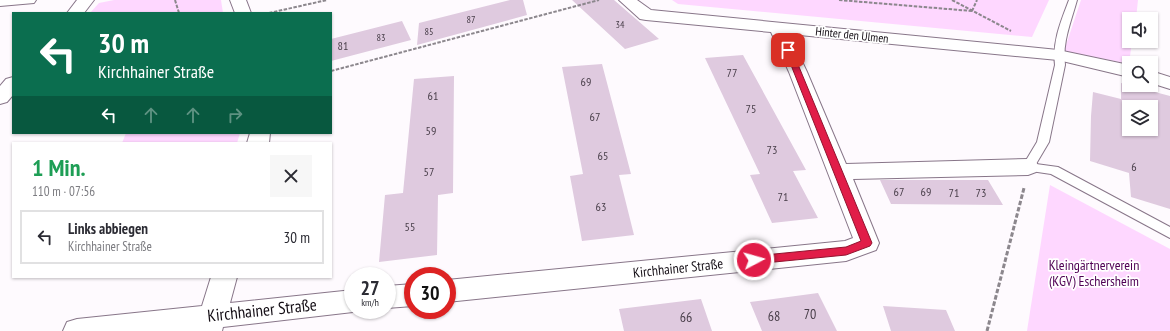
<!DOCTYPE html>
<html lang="de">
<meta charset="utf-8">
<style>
body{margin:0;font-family:"PT Sans Narrow",sans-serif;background:#f7f7f7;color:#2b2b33;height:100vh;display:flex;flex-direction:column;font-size:15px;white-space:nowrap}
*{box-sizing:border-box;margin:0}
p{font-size:13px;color:#7c7c81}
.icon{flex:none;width:22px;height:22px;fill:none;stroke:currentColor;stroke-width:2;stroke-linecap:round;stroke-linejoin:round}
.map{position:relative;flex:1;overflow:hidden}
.details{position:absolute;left:12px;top:142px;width:320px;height:136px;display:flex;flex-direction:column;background:#fff;border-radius:0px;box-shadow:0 1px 3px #0004}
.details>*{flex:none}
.hud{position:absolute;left:12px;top:12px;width:320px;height:122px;border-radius:0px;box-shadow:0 1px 3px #0004;background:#0b6e4f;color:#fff;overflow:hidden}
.fabs{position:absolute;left:1122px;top:12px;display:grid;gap:8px}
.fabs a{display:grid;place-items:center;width:36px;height:36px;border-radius:0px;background:#fff;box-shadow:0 1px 3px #0004;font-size:20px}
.speed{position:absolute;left:344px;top:267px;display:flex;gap:8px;font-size:20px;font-weight:700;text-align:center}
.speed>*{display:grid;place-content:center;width:52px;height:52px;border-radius:50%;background:#fff;box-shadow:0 1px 3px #0004;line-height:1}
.speed small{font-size:10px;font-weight:400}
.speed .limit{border:6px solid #d22;background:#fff;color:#111}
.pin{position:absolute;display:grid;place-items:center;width:34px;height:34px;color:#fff;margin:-17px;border-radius:8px;box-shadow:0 2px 6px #0006}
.me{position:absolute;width:44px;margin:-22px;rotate:84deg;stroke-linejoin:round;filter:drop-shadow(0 0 3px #0008)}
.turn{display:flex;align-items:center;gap:14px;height:84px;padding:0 20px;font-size:18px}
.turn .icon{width:52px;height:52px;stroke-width:2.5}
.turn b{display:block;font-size:28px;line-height:34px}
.lanes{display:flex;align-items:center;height:38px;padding:0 20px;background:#0003;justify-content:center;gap:20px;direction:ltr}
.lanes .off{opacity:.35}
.round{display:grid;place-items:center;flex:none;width:42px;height:42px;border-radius:0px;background:#f7f7f7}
.headline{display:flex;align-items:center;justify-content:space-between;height:68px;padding:0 20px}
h1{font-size:24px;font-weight:600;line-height:30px;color:#1e9e55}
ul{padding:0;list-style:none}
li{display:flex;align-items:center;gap:12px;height:54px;margin:0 8px 6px;padding:0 12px;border:2px solid #e1e1e2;border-radius:0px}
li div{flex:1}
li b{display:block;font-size:15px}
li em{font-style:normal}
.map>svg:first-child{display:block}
.green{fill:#fed7ff}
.building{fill:#dfcadf;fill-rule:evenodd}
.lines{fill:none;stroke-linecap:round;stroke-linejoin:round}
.service-casing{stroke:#887689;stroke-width:2}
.minor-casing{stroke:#887689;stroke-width:2}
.path-far1{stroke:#8c878d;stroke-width:2;stroke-dasharray:3.5 1.5;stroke-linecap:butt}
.path{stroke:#8c878d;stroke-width:3;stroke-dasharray:4.5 2;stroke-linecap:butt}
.service{fill:#fff;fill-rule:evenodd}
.minor{fill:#fff;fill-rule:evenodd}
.route{fill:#e11d48;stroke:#92132f}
.labels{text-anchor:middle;stroke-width:3.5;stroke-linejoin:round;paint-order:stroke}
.far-number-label{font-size:10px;fill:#473d48}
.far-street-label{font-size:12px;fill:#140e15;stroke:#fff}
.number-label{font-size:12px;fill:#473d48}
.park-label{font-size:14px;fill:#4f0054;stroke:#fff}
.street-label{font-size:14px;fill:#140e15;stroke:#fff}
.near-number-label{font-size:14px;fill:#473d48}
.near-street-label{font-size:17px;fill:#140e15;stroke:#fff}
</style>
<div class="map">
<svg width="1170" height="331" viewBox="0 0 1170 331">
<rect width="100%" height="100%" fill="#fefafe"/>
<!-- green -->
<path class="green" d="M114,0H221L223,13H90L99,3Z
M672,0H1049L1032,37L678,4Z
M1081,0H1138L1136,19H1129V41H1132L1129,64L1064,51Z
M126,133H240L237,143H122Z
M1050,185L1170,249V331H1027Z"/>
<!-- building -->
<path class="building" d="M510,0H523L527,15L417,45L419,23Z
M572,0H614L659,39L625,49Z
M402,21L411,40L331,61V39Z
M743,55L806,170L793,171L818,218L772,223L750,175L760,174L705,58Z
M602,64L631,174L619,175L634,235L582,241L570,176L583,174L562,67Z
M454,76L453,193L438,195L437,255L379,262L385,195L403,193L414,79Z
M1121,83L1170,96V209L1131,197L1129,173L1090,161L1091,116L1093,92L1121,99ZM1129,107H1151V129H1129Z
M880,180H988L1003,205L891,204Z
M818,293L837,331H762L750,302Z
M701,299L712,331H624L619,309Z
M883,306L946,310L955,331H891Z"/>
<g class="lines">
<!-- service casing -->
<g class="service-casing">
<path id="service" d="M1069,0H1077C1071,22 1062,42 1065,65L1049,142L1036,164L1058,167L1170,227V238L1051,174L1024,170L1022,167L1037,142L1055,65C1052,42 1061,21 1069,0Z"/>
</g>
<!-- minor casing -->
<g class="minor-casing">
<path id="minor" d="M0,0H36L34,3L0,6Z
M77,0H94L84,13H67Z
M230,0H246L251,13H235Z
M619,0H637L651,10L1058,50L1129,65V77L1058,60L789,34L807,72L846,164L1028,159L1036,162L1039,167L1036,172L1028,175L853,179L879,243L876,250L846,261L447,302V280L845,241L853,238L789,72L771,32L646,20L640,19Z
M1151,71L1170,77V89L1151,83Z
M13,77V95L7,102L0,104V86L6,79Z
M250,133H270L269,143H247Z
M211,277H237L230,303L353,290V310H360L353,312L223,327L222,331H63L67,322L77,319L202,306Z
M413,284V306L387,308V286Z"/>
</g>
<!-- path-far1 -->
<path class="path-far1" d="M175,0L179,13
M839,0L972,11
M952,0L1011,31
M972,11L977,0
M269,13L327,0
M331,71L599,0"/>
<!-- path -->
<path class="path" d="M987,331L1024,188"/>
<!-- service -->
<use href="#service" class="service"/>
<!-- minor -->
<use href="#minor" class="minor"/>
</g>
<!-- route -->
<path class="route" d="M788,47L792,50L872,243L870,246L846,255L754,264L751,263L749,260L751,257L754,256L846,247L861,241L785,50Z"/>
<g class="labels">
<!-- far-number labels -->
<g class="far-number-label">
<text x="471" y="23">87</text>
<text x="620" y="28">34</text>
<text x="429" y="35">85</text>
<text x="381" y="41">83</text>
</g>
<!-- far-street labels -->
<g class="far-street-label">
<text transform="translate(852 35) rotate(6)" y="4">Hinter den Ulmen</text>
</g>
<!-- number labels -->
<g class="number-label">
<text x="343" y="50">81</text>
<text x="732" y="77">77</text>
<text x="586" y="86">69</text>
<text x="433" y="100">61</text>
<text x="751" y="113">75</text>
<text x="595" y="121">67</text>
<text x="431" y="135">59</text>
<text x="772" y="154">73</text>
<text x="603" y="160">65</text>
<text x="1134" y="171">6</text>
<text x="429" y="176">57</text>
<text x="899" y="196">67</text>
<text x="926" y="196">69</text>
<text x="954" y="197">71</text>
<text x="981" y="197">73</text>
<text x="783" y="201">71</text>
<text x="601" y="211">63</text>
<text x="410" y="231">55</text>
</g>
<!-- park labels -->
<g class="park-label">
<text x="1094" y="270">Kleingärtnerverein<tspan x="1094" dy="16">(KGV) Eschersheim</tspan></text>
</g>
<!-- street labels -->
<g class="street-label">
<text transform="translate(678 268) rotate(-6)" y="5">Kirchhainer Straße</text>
</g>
<!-- near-number labels -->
<g class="near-number-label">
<text x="810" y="319">70</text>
<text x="774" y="321">68</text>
<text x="686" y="322">66</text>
</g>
<!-- near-street labels -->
<g class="near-street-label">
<text transform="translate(262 310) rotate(-6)" y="6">Kirchhainer Straße</text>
</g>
</g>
</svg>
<div class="fabs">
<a><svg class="icon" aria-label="sound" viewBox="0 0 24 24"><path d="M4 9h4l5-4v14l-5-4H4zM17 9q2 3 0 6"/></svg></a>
<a><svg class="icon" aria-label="search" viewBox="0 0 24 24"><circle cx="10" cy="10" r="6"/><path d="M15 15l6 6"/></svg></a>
<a><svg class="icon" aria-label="layers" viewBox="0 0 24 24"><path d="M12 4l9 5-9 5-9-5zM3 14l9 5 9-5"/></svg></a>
</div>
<div class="speed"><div>27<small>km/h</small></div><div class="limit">30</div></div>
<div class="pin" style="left:788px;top:50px;background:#d93025"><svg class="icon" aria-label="arrive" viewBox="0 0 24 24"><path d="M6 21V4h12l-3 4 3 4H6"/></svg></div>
<svg class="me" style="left:754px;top:260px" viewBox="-20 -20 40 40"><circle r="17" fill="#e11d48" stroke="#fff" stroke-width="3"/><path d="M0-11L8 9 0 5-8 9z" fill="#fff"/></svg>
<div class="hud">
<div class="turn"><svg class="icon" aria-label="left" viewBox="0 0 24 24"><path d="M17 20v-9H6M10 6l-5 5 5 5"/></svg><div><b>30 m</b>Kirchhainer Straße</div></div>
<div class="lanes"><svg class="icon" aria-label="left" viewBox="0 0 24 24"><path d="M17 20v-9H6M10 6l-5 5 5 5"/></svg><svg class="icon off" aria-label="ahead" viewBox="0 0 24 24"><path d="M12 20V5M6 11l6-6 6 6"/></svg><svg class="icon off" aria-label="ahead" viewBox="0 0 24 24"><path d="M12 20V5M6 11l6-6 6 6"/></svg><svg class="icon off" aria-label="right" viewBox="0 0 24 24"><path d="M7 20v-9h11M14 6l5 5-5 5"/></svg></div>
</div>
<section class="details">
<div class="headline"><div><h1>1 Min.</h1><p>110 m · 07:56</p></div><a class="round"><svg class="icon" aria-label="close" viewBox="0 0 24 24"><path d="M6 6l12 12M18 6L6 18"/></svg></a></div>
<ul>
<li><svg class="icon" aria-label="left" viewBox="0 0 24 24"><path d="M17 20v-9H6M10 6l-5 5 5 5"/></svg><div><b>Links abbiegen</b><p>Kirchhainer Straße</p></div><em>30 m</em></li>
</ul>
</section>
</div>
